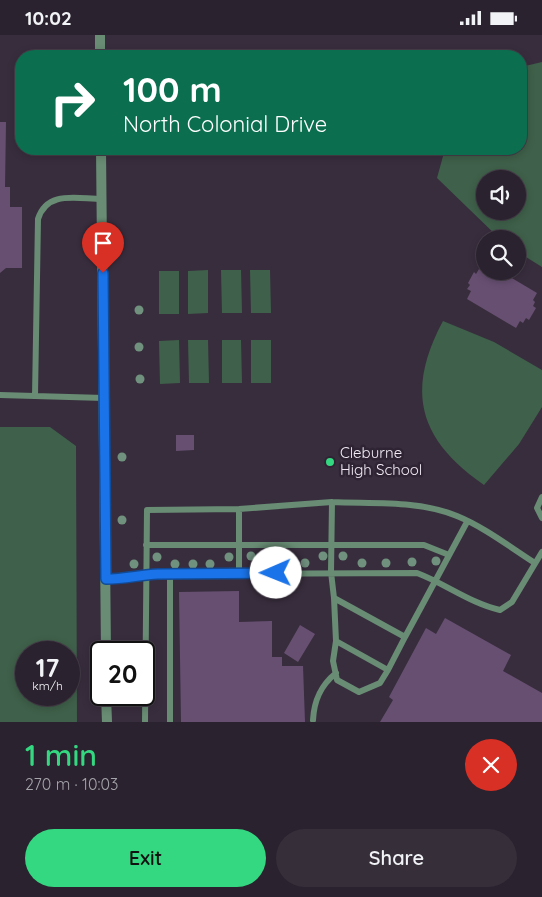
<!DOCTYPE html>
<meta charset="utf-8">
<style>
body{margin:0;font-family:Quicksand,sans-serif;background:#362f3a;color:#f1f3f6;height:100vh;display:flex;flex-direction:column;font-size:19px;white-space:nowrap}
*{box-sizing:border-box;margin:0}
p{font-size:16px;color:#a5a4aa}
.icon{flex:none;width:28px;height:28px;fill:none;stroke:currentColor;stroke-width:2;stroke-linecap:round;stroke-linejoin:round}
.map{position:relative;height:687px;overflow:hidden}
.details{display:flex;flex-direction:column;background:#2a222e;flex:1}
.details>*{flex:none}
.hud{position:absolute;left:15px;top:15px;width:512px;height:105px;border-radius:20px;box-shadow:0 2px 8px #0003,0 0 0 1px #463f4a;background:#0b6e4f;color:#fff;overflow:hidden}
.controls{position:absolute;left:476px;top:135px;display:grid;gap:10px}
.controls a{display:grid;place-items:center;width:50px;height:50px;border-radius:50%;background:#2a222e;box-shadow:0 2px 8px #0003,0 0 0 1px #463f4a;font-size:25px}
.speed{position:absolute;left:15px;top:606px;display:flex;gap:10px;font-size:25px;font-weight:700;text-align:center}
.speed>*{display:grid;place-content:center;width:65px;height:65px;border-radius:50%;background:#2a222e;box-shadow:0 2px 8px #0003,0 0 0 1px #463f4a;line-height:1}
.speed small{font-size:12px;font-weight:400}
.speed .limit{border:2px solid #111;border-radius:8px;background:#fff;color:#111}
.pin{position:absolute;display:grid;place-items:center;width:42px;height:42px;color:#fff;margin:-51px -21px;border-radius:50% 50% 50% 0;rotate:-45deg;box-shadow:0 0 5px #0007}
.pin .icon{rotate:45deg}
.me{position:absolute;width:55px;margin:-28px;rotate:269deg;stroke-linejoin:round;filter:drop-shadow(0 0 4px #0008)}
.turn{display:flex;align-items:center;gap:18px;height:105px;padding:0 25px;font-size:22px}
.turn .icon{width:65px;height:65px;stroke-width:2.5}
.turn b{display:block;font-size:35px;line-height:42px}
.round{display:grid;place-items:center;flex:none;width:52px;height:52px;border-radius:26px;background:#362f3a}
.summary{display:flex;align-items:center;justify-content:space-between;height:85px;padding:0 25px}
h1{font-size:30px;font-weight:600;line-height:38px;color:#34d881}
.button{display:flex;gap:10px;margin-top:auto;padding:10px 25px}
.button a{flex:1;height:58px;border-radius:30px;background:#34d881;color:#111;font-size:20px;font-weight:600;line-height:58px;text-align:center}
.button a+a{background:#362f3a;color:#f1f3f6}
.status{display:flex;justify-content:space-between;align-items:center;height:35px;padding:0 25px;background:#2a222e;direction:ltr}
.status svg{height:14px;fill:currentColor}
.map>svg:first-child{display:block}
.green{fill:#3f604a;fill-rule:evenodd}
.building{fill:#674f72}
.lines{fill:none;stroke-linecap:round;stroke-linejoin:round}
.service{stroke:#688c74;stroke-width:6}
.tertiary{stroke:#688c74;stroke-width:10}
.tree{fill:#71917f}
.route-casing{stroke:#114b97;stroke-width:12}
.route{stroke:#1a73e8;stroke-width:9}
.poi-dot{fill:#34d881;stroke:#2e2433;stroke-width:2}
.labels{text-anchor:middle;stroke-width:5;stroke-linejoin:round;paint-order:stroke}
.poi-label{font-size:15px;fill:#f3ecf6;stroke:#2e2433;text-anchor:start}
</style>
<div class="status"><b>10:02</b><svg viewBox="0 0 49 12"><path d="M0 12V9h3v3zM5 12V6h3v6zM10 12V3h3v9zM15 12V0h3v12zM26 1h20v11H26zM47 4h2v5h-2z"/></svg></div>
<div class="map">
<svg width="542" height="687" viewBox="0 0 542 687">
<rect width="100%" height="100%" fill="#382d3d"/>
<!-- green -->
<path class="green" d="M542,27V232L518,217V204H500L437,143L445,114H521V32ZM485,144H518V176H485Z
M208,235V278L188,279V236Z
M221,235H241L242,278H222Z
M250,235H270L271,278H251Z
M159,236H179V279H159Z
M443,286L494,307L542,335V372L519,409L484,450C419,405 405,357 443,286Z
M179,305L180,348L160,349L159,306Z
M188,305H208L209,348H189Z
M222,305H241L242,348H222Z
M251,305H271V348H251Z
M0,392H50L76,411L77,687H0ZM26,618H69V660H26Z"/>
<!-- building -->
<path class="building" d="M0,87H6L5,152H10V172H22V233H6L0,238Z
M485,233V236H500L537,258L533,265L535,267L533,271L536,273L529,285L526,283L523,288L520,286L516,293L467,264L471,256L467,254L470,250L468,248L474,237L476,239L479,234L483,236Z
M176,400H194V415L176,416Z
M239,556V587L272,586V622H282V631H303L305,687H181L179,557Z
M445,583L511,620L503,636L542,658V687H380L393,665L389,662L426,593L436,599Z
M300,590L315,599L298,627L284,618Z"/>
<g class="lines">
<!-- service -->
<path class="service" d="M0,360L104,363
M35,361L38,184C47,155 77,164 102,164
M542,462L537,473L542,483
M332,467C372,469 419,465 457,481C484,492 510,512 535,528
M239,474V538
M146,510H424L449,520
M106,544L170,539L417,538C446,549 470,568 500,575L512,567L542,517
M334,563L336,606L388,635L405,602
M336,606L333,626L337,645L359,657L380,648L388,635
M313,685C314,666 320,651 336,638
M145,687L147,475L239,474L332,467L331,537L334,563L405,602L467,487
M170,687V539"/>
<!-- tertiary -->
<path class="tertiary" d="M100,0V21
M101,114L106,618
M106,660L107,687"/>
</g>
<!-- trees -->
<g class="tree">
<circle cx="139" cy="275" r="4.5"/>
<circle cx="139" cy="312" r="4.5"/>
<circle cx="140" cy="344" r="4.5"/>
<circle cx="122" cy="422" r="4.5"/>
<circle cx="122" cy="485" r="4.5"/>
<circle cx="251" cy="521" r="4.5"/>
<circle cx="323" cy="521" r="4.5"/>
<circle cx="343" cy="521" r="4.5"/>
<circle cx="157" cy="522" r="4.5"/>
<circle cx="229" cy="522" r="4.5"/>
<circle cx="436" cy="526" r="4.5"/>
<circle cx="412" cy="527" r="4.5"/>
<circle cx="305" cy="528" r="4.5"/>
<circle cx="362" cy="528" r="4.5"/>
<circle cx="386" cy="528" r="4.5"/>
<circle cx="134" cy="529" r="4.5"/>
<circle cx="175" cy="529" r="4.5"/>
<circle cx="193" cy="529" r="4.5"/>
<circle cx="210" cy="529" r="4.5"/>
<circle cx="270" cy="529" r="4.5"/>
<circle cx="287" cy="529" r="4.5"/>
</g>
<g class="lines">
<!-- route casing -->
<g class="route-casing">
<path id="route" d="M103,238L106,544C124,544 140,540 158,539L276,538"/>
</g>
<!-- route -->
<use href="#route" class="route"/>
</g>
<!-- markers -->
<circle class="poi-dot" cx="330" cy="427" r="5"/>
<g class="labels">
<!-- poi labels -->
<g class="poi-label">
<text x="340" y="423">Cleburne<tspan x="340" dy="17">High School</tspan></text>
</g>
</g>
</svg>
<div class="controls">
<a><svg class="icon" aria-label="sound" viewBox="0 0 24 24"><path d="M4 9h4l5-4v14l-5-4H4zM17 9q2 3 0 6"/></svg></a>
<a><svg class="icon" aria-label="search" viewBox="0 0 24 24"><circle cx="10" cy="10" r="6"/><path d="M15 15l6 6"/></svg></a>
</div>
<div class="speed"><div>17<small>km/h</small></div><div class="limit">20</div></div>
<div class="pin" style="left:103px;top:238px;background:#d93025"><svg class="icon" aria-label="arrive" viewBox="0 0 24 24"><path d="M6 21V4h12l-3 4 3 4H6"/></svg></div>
<svg class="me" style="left:276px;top:538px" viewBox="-20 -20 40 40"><circle r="19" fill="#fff"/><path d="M0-13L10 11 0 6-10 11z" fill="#1a73e8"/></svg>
<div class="hud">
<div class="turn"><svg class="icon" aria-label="right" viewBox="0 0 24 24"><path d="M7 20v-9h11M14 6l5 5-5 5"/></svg><div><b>100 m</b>North Colonial Drive</div></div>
</div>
</div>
<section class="details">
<div class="summary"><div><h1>1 min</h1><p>270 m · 10:03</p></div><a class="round" style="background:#d93025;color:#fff"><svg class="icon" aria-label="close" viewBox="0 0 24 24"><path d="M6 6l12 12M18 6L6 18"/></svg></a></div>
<div class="button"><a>Exit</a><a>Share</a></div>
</section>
